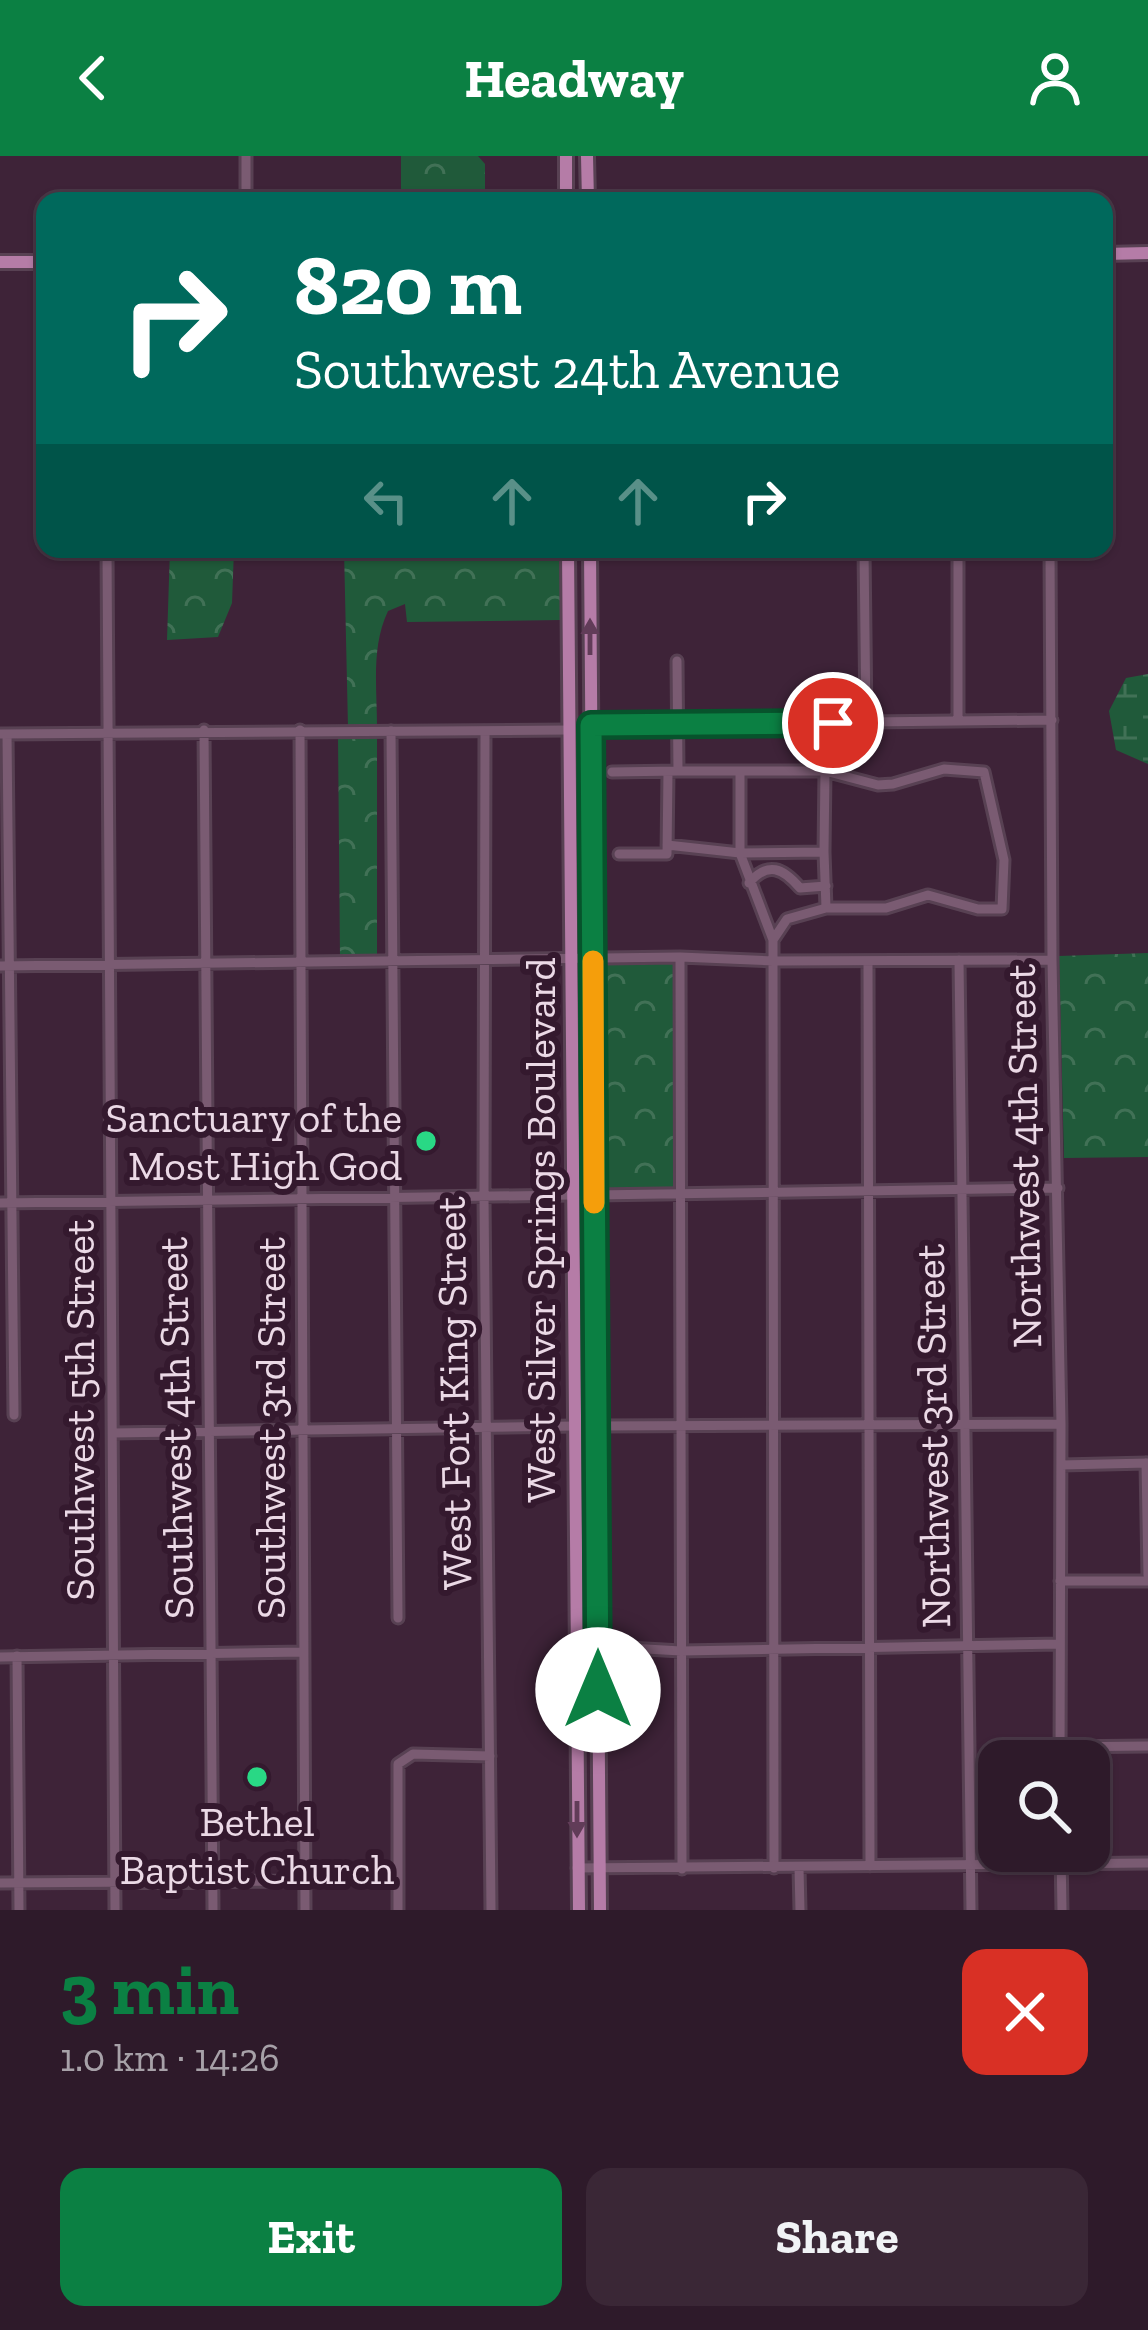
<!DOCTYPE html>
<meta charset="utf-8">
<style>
body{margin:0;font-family:"Zilla Slab",serif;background:#3a2736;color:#f1f3f6;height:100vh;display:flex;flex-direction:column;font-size:45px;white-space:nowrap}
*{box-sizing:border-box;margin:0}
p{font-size:39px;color:#a7a1a8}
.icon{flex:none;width:66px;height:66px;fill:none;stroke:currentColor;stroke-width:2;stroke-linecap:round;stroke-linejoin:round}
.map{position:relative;height:1754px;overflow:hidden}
.panel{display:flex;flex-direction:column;background:#2e1a2a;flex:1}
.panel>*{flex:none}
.guide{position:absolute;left:36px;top:36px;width:1077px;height:366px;border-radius:24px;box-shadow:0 3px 9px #0004,0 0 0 3px #493847;background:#00695c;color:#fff;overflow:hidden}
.fabs{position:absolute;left:978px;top:1584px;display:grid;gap:24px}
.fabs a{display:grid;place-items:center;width:132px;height:132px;border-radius:24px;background:#2e1a2a;box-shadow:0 3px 9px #0004,0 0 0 3px #493847;font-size:60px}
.pin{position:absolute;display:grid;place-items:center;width:102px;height:102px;color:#fff;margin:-51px;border:6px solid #fff;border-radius:50%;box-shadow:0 3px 12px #0007}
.me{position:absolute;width:132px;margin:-66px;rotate:0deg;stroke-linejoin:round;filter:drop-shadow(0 0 9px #0008)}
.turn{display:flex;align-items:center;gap:42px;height:252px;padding:0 60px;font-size:54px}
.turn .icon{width:156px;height:156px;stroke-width:2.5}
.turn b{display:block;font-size:84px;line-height:102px}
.lanes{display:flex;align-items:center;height:114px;padding:0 60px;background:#0003;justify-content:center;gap:60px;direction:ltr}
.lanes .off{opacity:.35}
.round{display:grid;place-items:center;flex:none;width:126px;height:126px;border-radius:24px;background:#3a2736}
.summary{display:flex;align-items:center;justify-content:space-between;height:204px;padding:0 60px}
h1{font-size:72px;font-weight:700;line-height:90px;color:#0b8043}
.button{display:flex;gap:24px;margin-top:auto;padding:24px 60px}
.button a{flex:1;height:138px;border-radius:24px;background:#0b8043;color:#fff;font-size:48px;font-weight:700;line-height:138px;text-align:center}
.button a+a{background:#3a2736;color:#f1f3f6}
header{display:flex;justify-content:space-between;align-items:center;height:156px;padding:0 60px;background:#0b8043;color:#fff;font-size:54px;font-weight:700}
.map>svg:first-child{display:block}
.forest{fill:url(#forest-crowns)}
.wetland{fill:url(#wetland-marsh)}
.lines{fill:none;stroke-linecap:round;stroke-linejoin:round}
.minor-casing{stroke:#584153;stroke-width:15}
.major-casing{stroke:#584153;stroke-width:18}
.minor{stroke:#7a5b72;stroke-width:9}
.major{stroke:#b57ca7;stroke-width:12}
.oneway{fill:#613c58}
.route-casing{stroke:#07532c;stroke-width:30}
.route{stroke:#0b8043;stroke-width:21}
.slow{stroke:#f59e0b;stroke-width:21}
.poi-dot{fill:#29d885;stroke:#34192e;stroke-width:4.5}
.labels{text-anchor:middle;stroke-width:12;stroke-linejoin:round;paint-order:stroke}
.poi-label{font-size:42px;fill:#ebd9e6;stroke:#34192e;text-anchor:end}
.street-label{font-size:42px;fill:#ebd9e6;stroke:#34192e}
</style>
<header><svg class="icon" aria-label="back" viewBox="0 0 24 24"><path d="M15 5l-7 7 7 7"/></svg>Headway<svg class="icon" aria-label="person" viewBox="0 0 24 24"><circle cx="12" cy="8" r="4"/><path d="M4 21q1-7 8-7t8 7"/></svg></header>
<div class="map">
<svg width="1148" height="1754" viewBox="0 0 1148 1754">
<defs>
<pattern id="forest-crowns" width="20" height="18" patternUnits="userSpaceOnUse" patternTransform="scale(3)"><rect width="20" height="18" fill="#205a3a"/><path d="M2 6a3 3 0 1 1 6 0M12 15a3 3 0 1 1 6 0" fill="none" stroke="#417156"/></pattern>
<pattern id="wetland-marsh" width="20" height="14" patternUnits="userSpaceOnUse" patternTransform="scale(3)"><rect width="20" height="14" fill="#205a3a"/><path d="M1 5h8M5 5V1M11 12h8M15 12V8" fill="none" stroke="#417156"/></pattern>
</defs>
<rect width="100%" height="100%" fill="#3e2338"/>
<!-- forest -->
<path class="forest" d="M401,0H478L485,8V45H401Z
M170,393H234L232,447L218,481L167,484Z
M344,393H559L561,464L407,466L405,448L388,455C371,491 377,531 377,571H348Z
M338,579H377V801H340Z
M1148,797V1001L1064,1002L1059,800Z
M675,803L676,1034L603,1035L602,807Z"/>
<!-- wetland -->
<path class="wetland" d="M1148,518V608L1116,594L1109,555L1126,522Z"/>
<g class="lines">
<!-- minor casing -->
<g class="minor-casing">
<path id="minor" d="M246,0V45
M107,393L115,1754
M864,393L866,566
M958,393V565
M1050,393L1052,804L1061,1268L1060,1605
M591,569L1052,564
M204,574L213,1754
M300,574L305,1754
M391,575L398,1462
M485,575L484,1042L491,1754
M0,578L569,574
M7,578L14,1259
M678,615H825L878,629L893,628L944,613L984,616L1004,704L1002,753H978L928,739L886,752H826L787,763L773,784
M740,615V697L824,696L825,615
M612,616L678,615L677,505
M667,689L740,697L773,784L774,1712
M824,696L826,752
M619,698H667L668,616
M749,727C768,705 783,712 800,732L826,730
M680,801L682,1713
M959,804L971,1754
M868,805L870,1710
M0,810L680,801L773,805L1052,804
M594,1039L1058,1032
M0,1047L572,1039
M596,1270L1061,1268
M113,1277L574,1270
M1146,1307L1148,1419
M1061,1309L1148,1307
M1060,1425H1148
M576,1489L681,1495L1060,1488
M17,1500L19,1754
M0,1501L304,1496
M1059,1591L1148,1590
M1061,1695L1062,1754
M577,1712L1148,1707
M799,1712L800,1754
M0,1727L305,1725
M398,1754V1608L413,1598L490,1600"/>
</g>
<!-- major casing -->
<g class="major-casing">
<path id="major" d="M566,0V45
M587,0L588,45
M1104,98L1148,97
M0,106H45
M568,393L579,1754
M590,393L600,1754"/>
</g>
<!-- minor -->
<use href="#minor" class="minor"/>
<!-- major -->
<use href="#major" class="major"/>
</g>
<!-- one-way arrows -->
<defs><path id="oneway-solid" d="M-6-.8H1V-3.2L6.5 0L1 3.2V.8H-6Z" transform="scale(3)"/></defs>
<g class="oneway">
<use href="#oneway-solid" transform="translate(590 481) rotate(-90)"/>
<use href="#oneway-solid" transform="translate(577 1663) rotate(90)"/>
</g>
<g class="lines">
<!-- route casing -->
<g class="route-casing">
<path id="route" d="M598,1534L591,569L833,567"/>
</g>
<!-- route -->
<use href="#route" class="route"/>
<!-- slow -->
<path class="slow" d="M593,805L594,1047"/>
</g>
<!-- markers -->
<g class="poi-dot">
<circle cx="426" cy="985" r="12"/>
<circle cx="257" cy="1621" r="12"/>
</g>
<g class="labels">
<!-- poi labels -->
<g class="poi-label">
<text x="402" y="976">Sanctuary of the<tspan x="402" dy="48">Most High God</tspan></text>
<text x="257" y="1680" text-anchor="middle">Bethel<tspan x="257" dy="48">Baptist Church</tspan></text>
</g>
<!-- street labels -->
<g class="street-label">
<text transform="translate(1023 1000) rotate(-91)" y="15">Northwest 4th Street</text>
<text transform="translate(540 1074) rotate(-90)" y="15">West Silver Springs Boulevard</text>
<text transform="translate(453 1237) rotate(-91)" y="15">West Fort King Street</text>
<text transform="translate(79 1254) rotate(-90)" y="15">Southwest 5th Street</text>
<text transform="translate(175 1272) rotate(-91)" y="15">Southwest 4th Street</text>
<text transform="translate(270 1272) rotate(-90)" y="15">Southwest 3rd Street</text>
<text transform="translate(932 1280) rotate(-91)" y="15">Northwest 3rd Street</text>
</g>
</g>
</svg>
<div class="fabs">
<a><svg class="icon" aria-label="search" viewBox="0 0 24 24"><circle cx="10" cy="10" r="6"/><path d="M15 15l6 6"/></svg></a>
</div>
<div class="pin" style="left:833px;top:567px;background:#d93025"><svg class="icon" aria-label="arrive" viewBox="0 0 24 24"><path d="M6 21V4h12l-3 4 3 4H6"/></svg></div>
<svg class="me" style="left:598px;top:1534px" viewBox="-20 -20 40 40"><circle r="19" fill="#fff"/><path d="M0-13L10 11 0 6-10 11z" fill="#0b8043"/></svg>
<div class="guide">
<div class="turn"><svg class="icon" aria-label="right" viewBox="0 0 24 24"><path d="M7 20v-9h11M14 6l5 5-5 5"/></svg><div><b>820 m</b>Southwest 24th Avenue</div></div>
<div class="lanes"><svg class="icon off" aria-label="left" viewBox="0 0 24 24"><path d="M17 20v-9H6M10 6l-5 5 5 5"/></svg><svg class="icon off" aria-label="ahead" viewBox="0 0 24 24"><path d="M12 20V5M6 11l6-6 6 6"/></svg><svg class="icon off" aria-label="ahead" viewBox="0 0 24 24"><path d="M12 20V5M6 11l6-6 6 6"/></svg><svg class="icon" aria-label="right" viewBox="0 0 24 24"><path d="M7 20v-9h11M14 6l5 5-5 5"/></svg></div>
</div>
</div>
<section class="panel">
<div class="summary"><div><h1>3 min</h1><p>1.0 km · 14:26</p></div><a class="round" style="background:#d93025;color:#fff"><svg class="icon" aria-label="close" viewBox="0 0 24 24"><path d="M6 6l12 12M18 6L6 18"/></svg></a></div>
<div class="button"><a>Exit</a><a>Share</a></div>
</section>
